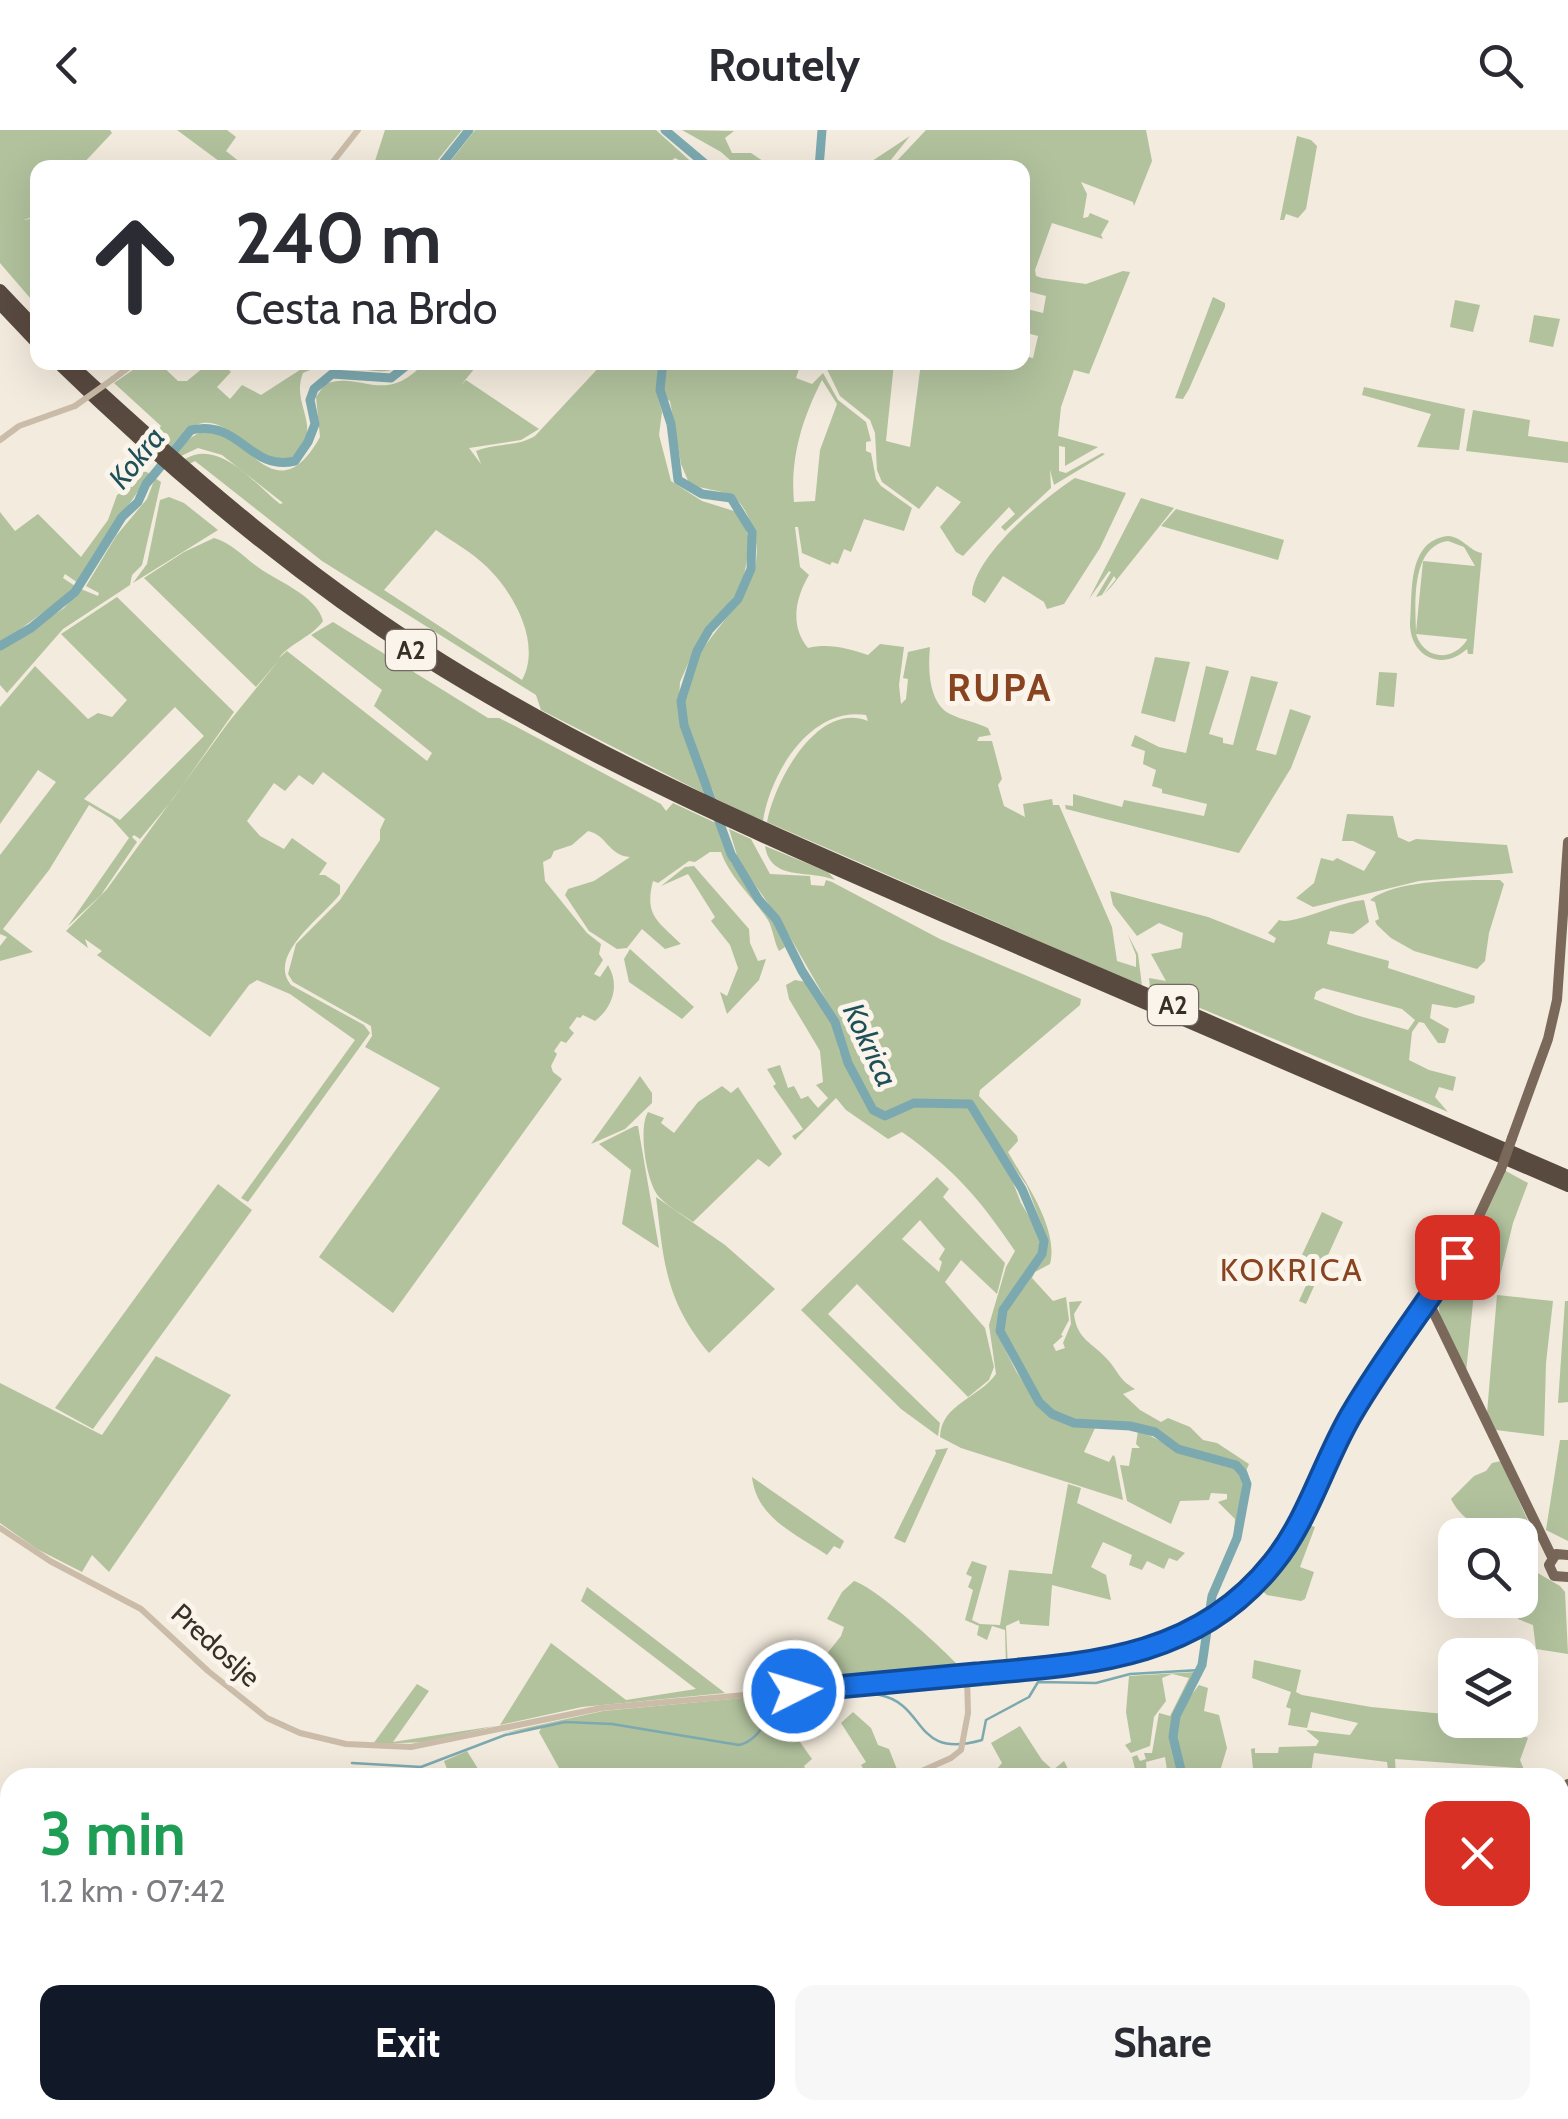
<!DOCTYPE html>
<meta charset="utf-8">
<style>
body{margin:0;font-family:Cabin,sans-serif;background:#f7f7f7;color:#2b2b33;height:100vh;display:flex;flex-direction:column;font-size:38px;white-space:nowrap}
*{box-sizing:border-box;margin:0}
p{font-size:32px;color:#7c7c81}
.icon{flex:none;width:55px;height:55px;fill:none;stroke:currentColor;stroke-width:2;stroke-linecap:round;stroke-linejoin:round}
.map{position:relative;flex:1;overflow:hidden}
.panel{position:absolute;left:0px;top:1638px;width:1570px;height:352px;display:flex;flex-direction:column;background:#fff;border-radius:30px 30px 0 0;box-shadow:0 10px 40px #0002}
.panel>*{flex:none}
.guide{position:absolute;left:30px;top:30px;width:1000px;height:210px;border-radius:20px;box-shadow:0 10px 40px #0002;background:#fff;color:#2b2b33;overflow:hidden}
.buttons{position:absolute;left:1438px;top:1388px;display:grid;gap:20px}
.buttons a{display:grid;place-items:center;width:100px;height:100px;border-radius:20px;background:#fff;box-shadow:0 10px 40px #0002;font-size:50px}
.pin{position:absolute;display:grid;place-items:center;width:85px;height:85px;color:#fff;margin:-42px;border-radius:20px;box-shadow:0 5px 15px #0006}
.me{position:absolute;width:110px;margin:-55px;rotate:85deg;stroke-linejoin:round;filter:drop-shadow(0 0 8px #0008)}
.turn{display:flex;align-items:center;gap:35px;height:210px;padding:0 40px;font-size:45px}
.turn .icon{width:130px;height:130px;stroke-width:2.5}
.turn b{display:block;font-size:70px;line-height:85px}
.round{display:grid;place-items:center;flex:none;width:105px;height:105px;border-radius:20px;background:#f7f7f7}
.headline{display:flex;align-items:center;justify-content:space-between;height:170px;padding:0 40px}
h1{font-size:60px;font-weight:700;line-height:75px;color:#1e9e55}
.action{display:flex;gap:20px;margin-top:auto;padding:20px 40px}
.action a{flex:1;height:115px;border-radius:20px;background:#111827;color:#fff;font-size:40px;font-weight:700;line-height:115px;text-align:center}
.action a+a{background:#f7f7f7;color:#2b2b33}
header{display:flex;justify-content:space-between;align-items:center;height:130px;padding:0 40px;background:#fff;font-size:45px;font-weight:700}
.map>svg:first-child{display:block}
.green{fill:#b2c29d;fill-rule:evenodd}
.water{fill:#7ca9b0}
.lines{fill:none;stroke-linecap:round;stroke-linejoin:round}
.stream{stroke:#7ca9b0;stroke-width:2.5}
.river{stroke:#7ca9b0;stroke-width:9}
.minor{stroke:#cbbca9;stroke-width:6}
.major{stroke:#7a685a;stroke-width:10}
.highway{stroke:#594a40;stroke-width:12}
.minor-bridge{stroke:#cbbca9;stroke-width:6}
.major-bridge{stroke:#7a685a;stroke-width:10}
.route-casing{stroke:#114b97;stroke-width:25}
.route{stroke:#1a73e8;stroke-width:18}
.labels{text-anchor:middle;stroke-width:10;stroke-linejoin:round;paint-order:stroke}
.shield{fill:#faf4ea;stroke:#726a63;stroke-width:2.5}
.shield-label{font-size:25px;font-weight:bold;fill:#382f29}
.street-label{font-size:28px;fill:#382f29;stroke:#faf4ea}
.water-label{font-size:30px;font-style:italic;fill:#1e505a;stroke:#faf4ea}
.quarter-label{font-size:32px;letter-spacing:2.5px;fill:#884421;stroke:#faf4ea}
.district-label{font-size:38px;font-weight:bold;letter-spacing:2.5px;fill:#884421;stroke:#faf4ea}
</style>
<header><svg class="icon" aria-label="back" viewBox="0 0 24 24"><path d="M15 5l-7 7 7 7"/></svg>Routely<svg class="icon" aria-label="search" viewBox="0 0 24 24"><circle cx="10" cy="10" r="6"/><path d="M15 15l6 6"/></svg></header>
<div class="map">
<svg width="1568" height="1989" viewBox="0 0 1568 1989">
<rect width="100%" height="100%" fill="#f3ebdd"/>
<!-- green -->
<path class="green" d="M0,0H110L112,3L80,37L38,38L37,86L23,90L37,88V176L0,133Z
M177,0H227L236,7L226,21L246,37H227Z
M385,0H462L432,37H373Z
M475,0H656L697,37H685L683,32L675,28L667,34L645,38L446,37Z
M682,0L734,1L725,8L732,23H751L772,37H738L721,22Z
M926,0H1146L1152,31L1134,76L1133,72L1081,52L1087,64L1083,88L1088,87L1090,83L1109,91L1101,105L1103,109L1052,93L1035,140L1036,146L1042,148L1086,154L1123,141L1130,142L1089,244L1074,240L1061,277L1058,306L1098,317L1065,336V317L1059,316V341L1066,343L1102,323L1105,324L1054,355L1050,340L1051,358L1005,401L1001,397L1015,384L1009,377L963,426L956,422L940,397L961,372L937,356L919,379L882,352L877,340L875,303L870,290L840,266L824,233H894L886,311L910,317L921,233L1022,232L1023,226L1033,228L1038,206L1023,202V178L1043,183L1046,166L1023,160L1022,38L863,37L910,6L890,31L893,35Z
M1297,6L1311,10L1317,16L1306,79L1298,88L1286,84L1284,90H1280Z
M1213,167L1225,173V177L1189,259L1183,269L1175,268Z
M1455,170L1480,175L1473,202L1450,197Z
M1534,185L1560,189L1553,217L1529,212Z
M480,232L461,255L466,250L539,299L521,310L469,318L481,334L476,321C496,313 517,317 535,306L603,233H661L657,264L662,282L659,305L671,351L702,371L734,381L743,390L750,413L742,457L699,509L680,552L679,571L684,604L709,666L541,580L536,565L322,431L195,331L189,334L185,329C219,308 255,354 280,374L283,373L222,325L198,318L181,326L175,321C183,315 192,305 201,302C243,289 273,391 320,307L316,267L325,254C361,240 384,277 424,233ZM436,400C453,412 473,423 487,437C514,463 542,514 522,550L384,460Z
M143,233H159L178,251H187L209,233H222L231,242L217,257L230,269L242,255L261,265L306,236L319,233H400L398,237C376,251 340,224 303,243C289,277 330,301 287,331C240,331 218,255 171,317L156,304L161,296L114,253Z
M665,233H801L796,248L812,254L823,243L838,270L866,292L871,311L866,312V321L871,323L876,349L881,356L912,378L904,401L864,389L851,422L844,419L838,434L832,432L830,435L802,423L798,397H795L800,437L809,445C796,467 789,495 808,518C828,513 848,518 868,525L880,514L904,517L899,555L901,574L906,569L908,549L903,548L908,522L930,517C928,537 928,573 950,584C962,590 976,592 988,598L991,605L979,607L977,611H992L1002,649L998,655L1004,676L1025,687L1023,674L1052,669L1053,675H1059L1112,797L1117,831L1136,837V825L1128,805L1138,824L1142,856L767,692C774,653 817,570 868,591L866,585C810,576 770,644 763,691L716,669C705,637 680,604 683,568C690,500 782,465 750,391C747,383 740,371 733,366C723,360 702,360 689,353L681,334L670,271L663,267ZM822,250L837,274L820,320L815,371L794,372C790,328 802,289 822,250Z
M1364,257L1465,279L1459,320L1417,317L1431,284L1362,265Z
M1473,280L1530,290L1528,306L1568,312V333L1466,321Z
M143,341L149,343C128,382 96,412 78,453L65,444L63,448L75,456L71,462L0,514V382L15,401L38,384L81,427L108,390L117,365L135,354Z
M155,348L161,352L142,435L132,445L130,455L63,499L7,563L0,555V520L64,478L81,459L98,466L99,463L86,456L116,406L147,369Z
M1075,348L1126,363L1100,418L1064,474L1047,479L1044,472L1003,446L985,473L972,465C973,426 1044,368 1075,348Z
M169,367L184,373L218,400L133,453L147,434L160,370Z
M1141,368L1174,378L1111,457L1104,464L1116,449L1114,446L1102,465L1096,467L1111,442L1109,441L1089,469Z
M1176,379L1284,410L1278,430L1161,396Z
M1448,406C1463,407 1469,421 1482,423L1473,524H1468L1467,519C1443,541 1412,528 1410,496C1413,463 1406,411 1448,406ZM1448,411L1464,417L1475,436L1423,431L1416,502C1415,473 1411,416 1448,411ZM1416,504L1467,509V510C1453,532 1424,530 1416,504Z
M214,408C230,412 243,426 255,435C274,450 317,465 323,491C312,507 290,513 279,528L287,521L427,631L432,623L374,576L382,560L311,505L333,492L488,588H499L515,596L661,674L666,681L673,673L718,694L731,733L771,788L785,817L779,821C774,812 773,799 768,790C753,767 730,748 721,722H710L695,732L689,731L658,753L653,751C644,786 658,791 681,814L665,819L642,799L627,818L617,819L589,801L565,765L568,759L594,751L630,727C609,726 607,705 588,701L572,715L554,721L551,728L543,732L545,751L587,803L601,814L599,824L603,830L594,844L600,847L608,835C620,855 613,877 595,891L583,885L580,888L577,887L569,898L574,903L566,913L561,911L554,921L557,924L551,936L553,942L562,949L393,1183L319,1127L440,958L365,917L372,906L371,896L293,852L288,844L296,814L340,770L380,710V700L385,689L323,642L313,655L299,645L285,661L274,653L247,691L260,706L284,719L292,708L327,733L319,745H325L340,755V764C324,786 266,825 291,855L364,895L370,903L248,1072L241,1068L355,910L290,864L257,850L249,855L210,907L97,825L102,821L85,809L88,818L66,801L107,759L228,593L279,530L256,557L144,448L184,422Z
M117,467L234,582L173,669L140,709L134,705L132,707L137,712L101,765L68,796L129,708L112,689L89,675L49,740L3,799L33,822L0,831V816L7,807L0,804V725L56,652L38,640L0,694V577L35,536L88,589L98,583L112,587L127,570L61,504ZM175,577L204,606L120,690L84,669Z
M1155,527L1190,532L1175,592L1141,583Z
M1206,536L1229,541L1209,604L1223,608V613L1233,615L1251,546L1278,552L1256,620L1276,625L1290,579L1311,586L1291,638L1239,723L1066,679L1065,675L1073,676V664L1122,677L1124,670L1204,686L1207,674L1162,663V659L1152,656L1156,640L1143,634L1145,621L1131,616L1135,605L1159,617L1186,623Z
M1379,542L1397,543L1394,577L1376,575Z
M1347,684L1393,686L1398,707L1409,712L1416,709L1507,715L1513,743L1419,751L1313,777L1296,768L1314,753L1321,728L1333,731L1337,728L1364,741L1376,722L1353,711H1342Z
M729,699L751,709L770,744L810,746L811,755L824,756L826,750L832,752L940,809L1081,869L1080,875L980,960L979,966L1017,1006L1018,1011L1008,1022C1025,1052 1059,1099 1050,1134L1035,1142L1032,1148L1053,1171L1066,1167L1069,1190L1061,1205L1063,1206L1053,1215L1056,1221L1065,1218L1063,1213L1071,1194L1069,1172L1082,1171L1074,1184C1077,1210 1092,1212 1107,1229C1119,1242 1118,1249 1135,1259L1123,1264L1140,1280L1161,1292L1168,1288L1190,1297L1203,1310L1217,1313L1249,1334L1246,1341L1223,1328L1178,1317L1157,1301L1145,1297L1118,1292L1091,1294L1066,1288L1049,1279L1036,1264L1011,1219L1003,1197L1009,1171L1044,1123L1048,1111L1027,1056L967,970H914L885,984L875,979L847,924L837,889L782,793L739,732Z
M765,716L828,742L835,750C807,739 771,752 765,716Z
M694,736L749,799L750,813L758,831L766,829L759,850L727,884L720,862L727,866L738,838L730,815L711,791L715,787L688,744L661,756L685,737Z
M1500,750L1504,754L1489,803L1485,831L1477,839L1414,821L1391,808L1377,795L1375,791L1379,789L1375,772L1370,770C1397,749 1465,750 1500,750Z
M1110,761L1208,787L1274,813L1276,808L1268,803L1279,790C1293,796 1340,771 1364,770L1369,792L1353,804L1330,801L1327,814L1389,831L1388,838L1475,866L1474,873L1456,878L1432,874L1430,888L1449,899L1445,913H1438L1424,893L1419,892L1412,902L1409,930L1429,940L1456,947L1453,961L1439,957L1435,967L1448,982L1150,857L1149,848L1166,851L1151,824L1181,818L1183,803L1159,793L1137,806L1113,775ZM1323,858L1402,879L1415,890L1408,900L1356,885L1314,869L1316,862Z
M630,819L694,877L682,889L629,852L624,829Z
M795,850L806,852L833,894L839,920L868,978L884,988L914,974L969,976L980,990L987,1010L1010,1045L1021,1073L1040,1105L1039,1125L1001,1178L997,1204L1016,1241L1041,1279L1073,1295L1095,1298L1084,1322L1109,1332L1113,1325L1115,1327L1123,1370L961,1318L940,1307C941,1274 979,1268 996,1244L989,1195L1006,1137L1015,1121C980,1069 954,1039 902,1002L888,1009L846,980L836,968L795,1010L792,1006L803,999L773,956L776,954L767,939L780,935L788,958L794,956L801,969L808,966L818,978L828,968L816,955L823,952L820,921L789,869L786,855Z
M640,946L652,963V973L625,999L591,1014Z
M722,956L731,963L738,957L782,1024L769,1037L758,1029L693,1092C682,1084 669,1077 660,1068C646,1054 638,998 648,982L664,988L661,993L674,1003L698,972Z
M635,996H638L659,1118L622,1094L631,1040L599,1014Z
M1504,1040L1528,1053L1513,1093L1496,1162L1478,1161L1482,1144L1457,1136Z
M937,1047L949,1059L943,1067L1005,1133L997,1164L961,1130L945,1152L985,1198L994,1237L989,1250L968,1267L857,1154L828,1184L940,1293L938,1306L901,1279L801,1180ZM920,1090L945,1119L939,1129L942,1132L939,1142L902,1109Z
M218,1054L252,1080L93,1299L55,1278Z
M656,1067L725,1115L775,1159L709,1223C665,1170 664,1133 656,1067Z
M1322,1082L1343,1092L1306,1174L1299,1171L1314,1138L1301,1132L1293,1145L1284,1141L1292,1125L1300,1129Z
M1444,1157L1474,1162L1466,1243C1456,1219 1427,1181 1444,1157Z
M1497,1165L1553,1171L1546,1233L1544,1306L1496,1300L1487,1283Z
M1565,1171H1568V1272L1558,1273Z
M156,1226L231,1265L109,1442L92,1425L82,1442L37,1419L0,1393V1253L102,1305Z
M1138,1301C1155,1306 1167,1317 1184,1322C1203,1328 1222,1329 1239,1341L1244,1361L1234,1403L1235,1389L1218,1372L1227,1369V1364L1211,1363L1209,1370L1180,1371L1171,1394L1127,1371L1120,1335L1129,1336L1132,1318H1140L1136,1314Z
M1560,1310H1568V1411L1546,1400Z
M948,1318L905,1413L894,1408L936,1323L935,1320Z
M1501,1331L1533,1402V1410L1522,1418L1520,1405C1492,1405 1464,1395 1451,1369L1474,1346L1486,1341L1492,1333Z
M752,1347L844,1411L840,1419L834,1416L827,1425C795,1403 757,1389 752,1347Z
M1068,1354L1081,1358L1077,1373L1185,1423L1177,1431L1169,1428L1164,1439L1147,1431L1142,1440L1129,1435L1132,1425L1103,1412L1091,1437L1106,1445L1111,1470L1052,1455L1049,1496L1020,1494L1019,1490L1006,1496L1008,1538L1006,1537L1005,1500L992,1496L987,1510L977,1505L979,1496L965,1490L973,1460L968,1457L972,1447L966,1444L972,1431L987,1436L972,1490L980,1494L1000,1495L1009,1440L1052,1444Z
M1304,1393L1315,1397L1300,1437L1314,1442L1305,1469L1301,1471L1267,1465L1260,1459V1454Z
M1536,1442L1560,1456L1565,1462L1568,1524L1536,1519L1533,1495L1518,1489Z
M854,1451C877,1458 942,1518 960,1537V1542L795,1556L810,1532L814,1540L841,1506L844,1497L827,1489L842,1462Z
M587,1457L725,1563L582,1577L500,1595L551,1513L626,1570L696,1559L581,1471Z
M1254,1530L1301,1540L1296,1562L1302,1565L1371,1577L1455,1585V1590H1520V1587H1527L1524,1606L1528,1608L1520,1630L1527,1647H1523L1518,1638L1395,1629L1396,1647H1389L1387,1632L1314,1623L1311,1643L1338,1647H1281L1280,1639H1253L1251,1619L1255,1618V1623H1278L1279,1617L1316,1616L1319,1611L1306,1600L1350,1605L1358,1593L1311,1582L1307,1598L1288,1595L1291,1579L1286,1577L1291,1562L1252,1548Z
M1196,1542C1176,1592 1165,1591 1180,1647H1168L1165,1627L1146,1632L1147,1647H1137L1132,1627L1137,1625L1140,1631L1146,1629L1144,1623H1152L1159,1583L1170,1586L1189,1548L1172,1544L1162,1548L1166,1571L1154,1587L1150,1616L1131,1623L1125,1615L1131,1612L1126,1582L1129,1546Z
M417,1554L429,1561L393,1612L495,1596L426,1612L373,1614Z
M1199,1555L1208,1558L1204,1581L1219,1585L1227,1618L1220,1641L1224,1647H1185L1177,1621L1176,1596L1183,1576Z
M786,1564L791,1580L785,1591L812,1629L804,1636L809,1647H564L539,1602L542,1597L502,1603L603,1581Z
M853,1582L871,1598L878,1615L889,1619L900,1647H887L881,1639L860,1647L866,1643L861,1635L866,1632L841,1593Z
M1020,1596L1042,1630L1053,1640L1064,1631L1072,1647H990L1002,1633L991,1613Z
M467,1621L483,1647H450L444,1631Z
M0,1921L10,1924V1980H132L136,1989H0Z
M135,1980H241L239,1989H139Z
M398,1980H493L494,1989H407Z
M496,1980H598L609,1989H497Z
M604,1980H687L681,1989H615Z
M1008,1980H1035L1049,1987L1056,1980H1417L1411,1988L1405,1989H1016Z"/>
<!-- water -->
<path class="water" d="M10,1771V1856L0,1850V1779Z
M910,1980H1008L1016,1989H913Z"/>
<g class="lines">
<!-- stream -->
<path class="stream" d="M792,1569C820,1567 852,1559 880,1565C928,1575 912,1630 982,1610L986,1590L1029,1567L1038,1552L1096,1553L1130,1544L1200,1540
M352,1633L421,1637L505,1605L565,1592L612,1594L739,1615C764,1609 766,1581 787,1569"/>
<!-- river -->
<path class="river" d="M665,0L710,38
M439,38L469,0
M819,38L822,0
M663,232L660,260L671,294L678,350L702,364L731,368L752,402L751,439L738,469L709,500L697,521L681,571L684,595L731,724L759,770L776,789L802,841L835,892L848,933L873,980L885,986L914,973L970,974L1022,1059L1044,1111L1042,1124L1003,1180L1000,1201L1039,1272L1052,1284L1074,1293L1130,1296L1155,1302L1178,1319L1236,1335L1243,1343L1247,1354L1237,1408L1212,1466L1202,1535L1176,1586L1173,1607L1183,1648
M0,516L31,498L75,462L122,387L138,372L146,354L191,300C241,289 249,342 295,331L308,312L315,294L310,270L314,259L332,244L391,248L411,232
M1346,1989L1347,1980"/>
<!-- minor -->
<path class="minor" d="M328,38L358,0
M113,249L136,232
M0,310L19,296L75,276
M0,1398L50,1431L141,1479L208,1541L267,1588L300,1603L346,1614L411,1617L601,1578L1096,1533C1169,1516 1246,1481 1286,1415C1308,1380 1322,1341 1340,1305C1365,1257 1396,1213 1428,1171
M906,1648L951,1628L961,1620L968,1583L967,1545
M726,1989L730,1980"/>
<!-- major -->
<path class="major" d="M1512,1008L1548,909L1557,870L1568,712
M1501,1039L1469,1107L1428,1171L1552,1427
M1568,1425L1556,1424L1549,1435L1554,1446L1568,1447
M1560,1774L1568,1747V1654
M1437,1989L1442,1980"/>
<!-- highway -->
<path class="highway" d="M0,160L38,200
M0,174L38,214
M57,232C170,342 289,443 422,528C595,637 782,716 968,797C1168,883 1368,969 1568,1056
M75,238C184,339 296,436 422,517C599,631 792,711 984,794C1179,877 1374,962 1568,1046"/>
<!-- minor-bridge -->
<path class="minor-bridge" d="M75,276L113,249"/>
<!-- major-bridge -->
<path class="major-bridge" d="M1501,1039L1512,1008"/>
</g>
<g class="lines">
<!-- route casing -->
<g class="route-casing">
<path id="route" d="M794,1561C855,1555 916,1550 976,1544C1088,1534 1197,1529 1273,1433C1308,1390 1323,1333 1351,1285C1383,1230 1422,1180 1457,1127"/>
</g>
<!-- route -->
<use href="#route" class="route"/>
</g>
<g class="labels">
<!-- shield labels -->
<g class="shield">
<rect x="386" y="500" width="50" height="40" rx="8"/>
<rect x="1148" y="855" width="50" height="40" rx="8"/>
</g>
<g class="shield-label">
<text x="411" y="529">A2</text>
<text x="1173" y="884">A2</text>
</g>
<!-- street labels -->
<g class="street-label">
<text transform="translate(216 1515) rotate(42)" y="10">Predoslje</text>
</g>
<!-- water labels -->
<g class="water-label">
<text transform="translate(137 328) rotate(-51)" y="10">Kokra</text>
<text transform="translate(870 915) rotate(65)" y="10">Kokrica</text>
</g>
<!-- quarter labels -->
<g class="quarter-label">
<text x="1292" y="1151">KOKRICA</text>
</g>
<!-- district labels -->
<g class="district-label">
<text x="1000" y="571">RUPA</text>
</g>
</g>
</svg>
<div class="buttons">
<a><svg class="icon" aria-label="search" viewBox="0 0 24 24"><circle cx="10" cy="10" r="6"/><path d="M15 15l6 6"/></svg></a>
<a><svg class="icon" aria-label="layers" viewBox="0 0 24 24"><path d="M12 4l9 5-9 5-9-5zM3 14l9 5 9-5"/></svg></a>
</div>
<div class="pin" style="left:1457px;top:1127px;background:#d93025"><svg class="icon" aria-label="arrive" viewBox="0 0 24 24"><path d="M6 21V4h12l-3 4 3 4H6"/></svg></div>
<svg class="me" style="left:794px;top:1561px" viewBox="-20 -20 40 40"><circle r="17" fill="#1a73e8" stroke="#fff" stroke-width="3"/><path d="M0-11L8 9 0 5-8 9z" fill="#fff"/></svg>
<div class="guide">
<div class="turn"><svg class="icon" aria-label="ahead" viewBox="0 0 24 24"><path d="M12 20V5M6 11l6-6 6 6"/></svg><div><b>240 m</b>Cesta na Brdo</div></div>
</div>
<section class="panel">
<div class="headline"><div><h1>3 min</h1><p>1.2 km · 07:42</p></div><a class="round" style="background:#d93025;color:#fff"><svg class="icon" aria-label="close" viewBox="0 0 24 24"><path d="M6 6l12 12M18 6L6 18"/></svg></a></div>
<div class="action"><a>Exit</a><a>Share</a></div>
</section>
</div>
